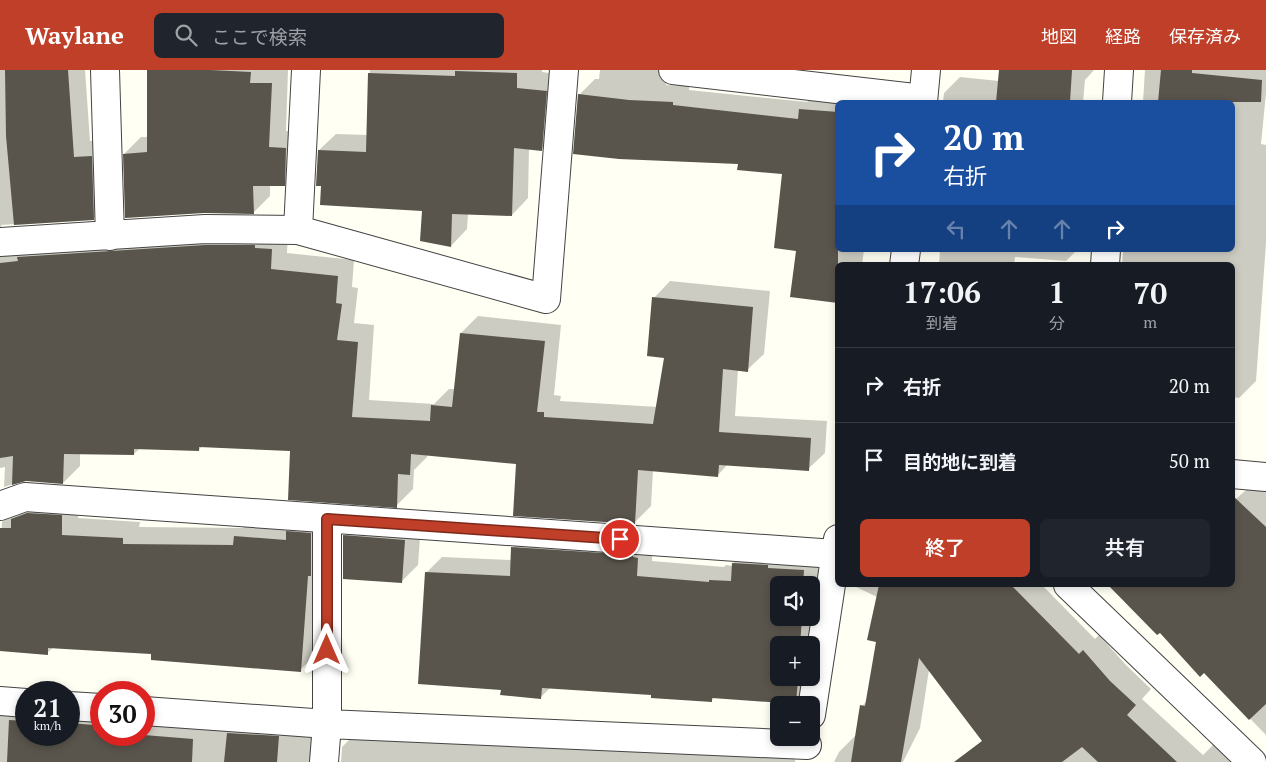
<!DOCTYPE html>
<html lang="ja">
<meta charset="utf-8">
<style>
body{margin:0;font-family:"PT Serif","Noto Sans JP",serif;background:#20242c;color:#f1f3f6;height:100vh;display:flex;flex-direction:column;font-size:19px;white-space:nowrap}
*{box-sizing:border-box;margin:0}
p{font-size:16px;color:#9ea1a6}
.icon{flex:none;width:28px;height:28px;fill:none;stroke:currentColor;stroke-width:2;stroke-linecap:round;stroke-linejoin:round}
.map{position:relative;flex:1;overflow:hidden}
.drawer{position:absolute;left:835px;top:192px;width:400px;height:325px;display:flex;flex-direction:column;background:#171b24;border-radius:8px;box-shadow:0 2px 8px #0003}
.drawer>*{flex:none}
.top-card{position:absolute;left:835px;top:30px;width:400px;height:152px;border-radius:8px;box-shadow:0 2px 8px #0003;background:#1a4fa0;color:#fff;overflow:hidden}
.buttons{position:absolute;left:770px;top:506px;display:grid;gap:10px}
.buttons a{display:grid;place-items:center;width:50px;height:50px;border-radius:8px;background:#171b24;box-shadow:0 2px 8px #0003;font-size:25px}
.speed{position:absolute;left:15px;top:611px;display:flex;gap:10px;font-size:25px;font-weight:700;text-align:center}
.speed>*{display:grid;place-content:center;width:65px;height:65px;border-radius:50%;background:#171b24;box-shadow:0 2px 8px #0003;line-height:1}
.speed small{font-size:12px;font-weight:400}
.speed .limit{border:8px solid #d22;background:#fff;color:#111}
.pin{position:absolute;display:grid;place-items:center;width:42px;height:42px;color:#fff;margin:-21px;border:2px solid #fff;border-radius:50%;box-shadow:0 1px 5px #0007}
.me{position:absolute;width:55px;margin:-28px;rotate:0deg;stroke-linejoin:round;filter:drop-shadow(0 0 4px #0008)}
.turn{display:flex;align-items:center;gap:18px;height:105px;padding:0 25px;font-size:22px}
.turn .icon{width:65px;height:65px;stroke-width:2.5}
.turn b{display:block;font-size:35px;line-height:42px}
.lanes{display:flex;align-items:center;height:48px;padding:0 25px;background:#0003;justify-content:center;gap:25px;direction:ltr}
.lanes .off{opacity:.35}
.eta{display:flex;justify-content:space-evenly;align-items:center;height:85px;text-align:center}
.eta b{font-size:30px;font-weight:600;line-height:35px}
.cta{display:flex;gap:10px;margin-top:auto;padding:10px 25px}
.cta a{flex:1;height:58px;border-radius:8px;background:#bf3f29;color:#fff;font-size:20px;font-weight:600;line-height:58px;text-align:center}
.cta a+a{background:#20242c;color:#f1f3f6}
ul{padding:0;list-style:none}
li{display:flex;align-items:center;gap:15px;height:75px;padding:0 25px;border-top:1px solid #363941}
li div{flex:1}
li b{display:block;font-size:19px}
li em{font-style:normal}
header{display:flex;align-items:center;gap:30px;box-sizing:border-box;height:70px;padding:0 25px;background:#bf3f29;color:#fff}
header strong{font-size:24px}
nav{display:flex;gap:28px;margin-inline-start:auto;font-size:18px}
.search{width:350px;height:45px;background:#20242c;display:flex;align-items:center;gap:12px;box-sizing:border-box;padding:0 18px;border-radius:8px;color:#9ea1a6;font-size:19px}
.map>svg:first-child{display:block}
.shadow{fill:#0003;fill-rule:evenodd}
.building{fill:#59544c}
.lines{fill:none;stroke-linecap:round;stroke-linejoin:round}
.street-casing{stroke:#434343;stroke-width:30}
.street{stroke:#fff;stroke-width:28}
.route-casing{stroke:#7c291b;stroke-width:12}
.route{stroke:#bf3f29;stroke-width:9}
</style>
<header>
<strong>Waylane</strong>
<div class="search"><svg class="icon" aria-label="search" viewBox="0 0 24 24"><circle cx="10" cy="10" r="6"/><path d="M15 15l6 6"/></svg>ここで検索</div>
<nav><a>地図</a><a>経路</a><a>保存済み</a></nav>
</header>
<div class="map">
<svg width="1266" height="692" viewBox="0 0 1266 692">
<rect width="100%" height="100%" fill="#fffff3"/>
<!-- shadow -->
<path class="shadow" d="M0,0H85L90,71L108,70L110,132L93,149L1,155L3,163L288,162L287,183L354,190L352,217L358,218L354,253L374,255L369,330L434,334L449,319H455L461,263L478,246L561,255L554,325L561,326L560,331L658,337L666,287L654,228L670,211L770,221L764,284L747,300L738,299L735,346L827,351L825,383L808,399L728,394L718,405L653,400L651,436L634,453L517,393L427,384V387L414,400L413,419L396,436L291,380L202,376L199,380L140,378L134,384L80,383V396L63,413L26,410L4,417L5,397L0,398Z
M147,0H288L286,61L303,62L301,98L284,115H270V126L253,143L124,84L141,67H148Z
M370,0H542V2L563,5L558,63L541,80L529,78L528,128L512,145L468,144L467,159L451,176L423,140L322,115L319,80L336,64L368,65Z
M600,0H668L666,15L689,16V20L807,32L816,24L838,32V180H864L862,195H838L783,103L739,93L579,25L595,9H599Z
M1000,0H1094L1085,10L1083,32H943L944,23L960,7L999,11Z
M1145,0H1266V23L1261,74L1266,75V173L1256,311L1239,328L1232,327V195H1122L1123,180H1232V32H1143Z
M940,180H1077L1066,191L1015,187L1014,195H939Z
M1257,410L1266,419V665L1204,601L1109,515H1232L1235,430Z
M79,429L78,448L140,452L139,457L243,458L252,449L328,446L317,583L300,600L152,583L54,577L47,583L0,580V484L2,452L19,435Z
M361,449L421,454L418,495L401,512L344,466Z
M528,462L653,473L652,491L724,497L726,495L733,496V493L749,478L819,485L811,607V575H779V608H811V618L795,633L715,627L711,631L652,624L551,617L540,628L502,619L427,502L442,487L512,490L513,477ZM779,515H811V548H779Z
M852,515H1042L1095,569L1099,565L1126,595L1151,619L1142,629L1203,685L1213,675L1233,692H983L973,679L983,670L929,600L920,658L903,692H834L839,682L855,666L856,667L862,636L868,630L877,571V527Z
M0,633L26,634V665H69V637L101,639V665H144V647L311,652L332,689L341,692H0Z
M358,661L797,678L795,692H341L342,677Z"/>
<!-- building -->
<path class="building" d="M5,0H68L74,87L92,86L94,150L14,155L6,66Z
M147,0H210L251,2L250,13H272L269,77L286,78L285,116H253L254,144L204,143L125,148L123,84L147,82Z
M999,0H1072L1070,32H996Z
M1161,0H1192V3L1262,10L1261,32H1158Z
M455,1L517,3V18L547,21L542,81L514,78L512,146L452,144L451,177L420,171L422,141L320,135L321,116H316L318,80L366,82L368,3L455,6Z
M578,24L629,30L673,32V35L798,49L799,39L838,42V233L790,227L796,181L774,178L782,104L737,100L738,94L619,89L573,84Z
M205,175H255V178L272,179L271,199L338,206L336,233L342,234L337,270L358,272L352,347L430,351L431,335L452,337L460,263L545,271L537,342H544V347L653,354L664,288L647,286L652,227L753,237L748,302L723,299L719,362L811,368L809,401L719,395L718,407L638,400L635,454L513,446L516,394L411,384L410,405L398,404L397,438L288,430L290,381L199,377V381L134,379V385L64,384L63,414L26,411L12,415L13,386L0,388V193L18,191L17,187Z
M1232,425L1266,457V634L1249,650L1204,603L1200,607L1160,563L1157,565L1108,515H1232Z
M27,443L62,445V465L123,468V474L233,475L234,466L286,470V461L311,463V506H308L301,602L151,590V584L48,578V585L0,581V458H11V449Z
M343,465L405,470L402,513L343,509Z
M511,477L633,485V487L638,488L637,506L709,512V510L731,511L732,493L768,495V498L804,500L803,515H779V548H802L800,575H779V608H798L796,634L712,628V632L651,628V625L542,618L541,629L500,625L501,620L418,614L425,502L510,506Z
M879,515H1011L1079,584L1083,580L1110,611L1136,635L1127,645L1177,692H1098L1082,677L1062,692H954L982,671L919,588L901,692H851L860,635L865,636L876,572L867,570Z
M9,650L26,651V665H69V653L94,655V660H101V665H144L193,669L192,692H7Z
M227,663L279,666L277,692H224Z"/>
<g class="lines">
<!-- street casing -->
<g class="street-casing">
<path id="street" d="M105,0L110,166
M673,0L923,29
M923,32L926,0
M1117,32L1119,0
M298,160L306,0
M0,172L205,159L298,160L546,229L564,0
M904,195L906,180
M1105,195L1106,180
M1232,404L1266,407
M0,436L25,427L835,484
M1068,515L1252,692
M0,631L26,633
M69,636L101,638
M144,641L327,654L807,675
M811,645L838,469
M324,692L327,654V449"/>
</g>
<!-- street -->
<use href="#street" class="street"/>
</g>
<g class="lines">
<!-- route casing -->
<g class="route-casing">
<path id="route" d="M327,580V449L620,469"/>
</g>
<!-- route -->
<use href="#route" class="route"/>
</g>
</svg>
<div class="buttons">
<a><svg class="icon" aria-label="sound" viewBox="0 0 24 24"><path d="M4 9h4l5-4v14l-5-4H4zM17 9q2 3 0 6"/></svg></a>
<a>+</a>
<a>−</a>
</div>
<div class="speed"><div>21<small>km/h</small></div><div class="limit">30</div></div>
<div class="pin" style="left:620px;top:469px;background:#d93025"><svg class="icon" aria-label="arrive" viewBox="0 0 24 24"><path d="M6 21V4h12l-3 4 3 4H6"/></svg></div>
<svg class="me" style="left:327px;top:580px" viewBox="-20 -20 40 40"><path d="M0-17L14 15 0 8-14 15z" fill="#bf3f29" stroke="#fff" stroke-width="4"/></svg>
<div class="top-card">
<div class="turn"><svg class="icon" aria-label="right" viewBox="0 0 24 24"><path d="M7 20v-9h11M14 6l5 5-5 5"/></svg><div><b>20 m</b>右折</div></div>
<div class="lanes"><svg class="icon off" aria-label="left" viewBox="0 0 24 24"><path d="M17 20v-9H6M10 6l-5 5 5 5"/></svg><svg class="icon off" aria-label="ahead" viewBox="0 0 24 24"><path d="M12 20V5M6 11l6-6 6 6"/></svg><svg class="icon off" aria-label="ahead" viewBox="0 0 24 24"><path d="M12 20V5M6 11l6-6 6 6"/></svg><svg class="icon" aria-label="right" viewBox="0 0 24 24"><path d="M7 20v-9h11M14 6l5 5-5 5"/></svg></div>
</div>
<section class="drawer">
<div class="eta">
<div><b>17:06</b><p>到着</p></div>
<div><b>1</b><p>分</p></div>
<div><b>70</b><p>m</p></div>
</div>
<ul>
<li><svg class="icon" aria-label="right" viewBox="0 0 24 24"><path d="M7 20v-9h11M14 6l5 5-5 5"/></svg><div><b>右折</b></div><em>20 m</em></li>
<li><svg class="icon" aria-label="arrive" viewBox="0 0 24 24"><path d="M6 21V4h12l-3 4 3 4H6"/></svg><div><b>目的地に到着</b></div><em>50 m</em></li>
</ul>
<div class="cta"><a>終了</a><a>共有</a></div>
</section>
</div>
